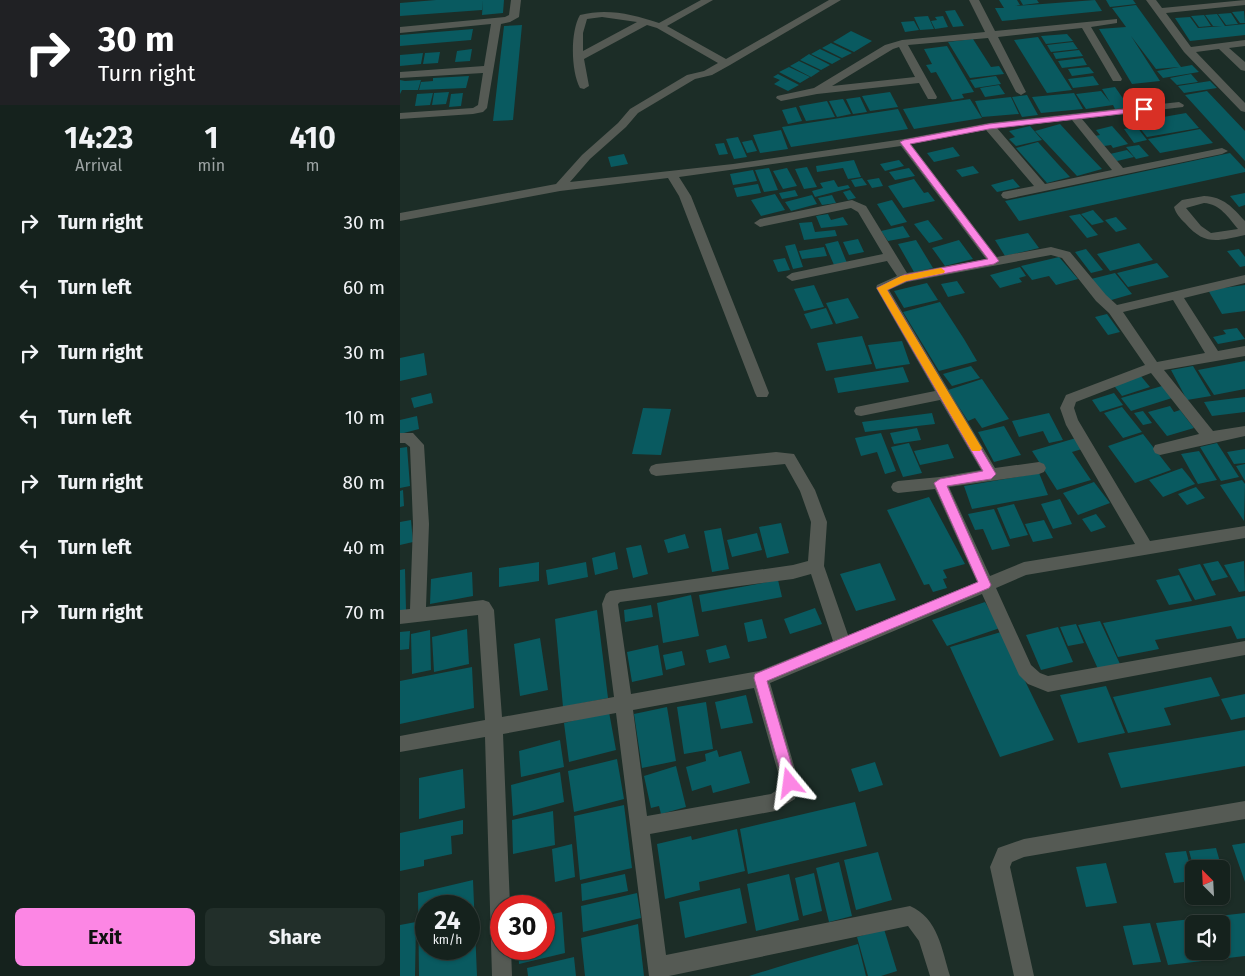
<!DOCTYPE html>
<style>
body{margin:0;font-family:"Fira Sans",sans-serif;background:#222f2a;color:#f1f3f6;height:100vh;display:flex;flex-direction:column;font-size:19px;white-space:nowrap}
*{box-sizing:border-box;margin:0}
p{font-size:16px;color:#9da4a4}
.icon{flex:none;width:28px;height:28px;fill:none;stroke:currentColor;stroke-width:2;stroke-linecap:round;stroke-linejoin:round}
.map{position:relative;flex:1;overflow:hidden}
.sheet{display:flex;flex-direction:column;background:#15221d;width:400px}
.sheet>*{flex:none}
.top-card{background:#202124;color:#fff;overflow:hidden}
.needle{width:32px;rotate:336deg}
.controls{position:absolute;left:785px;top:860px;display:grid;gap:10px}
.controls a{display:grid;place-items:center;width:45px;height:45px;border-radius:8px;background:#15221d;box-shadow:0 1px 4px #0004,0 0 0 1px #343f3b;font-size:25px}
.speed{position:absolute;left:15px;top:895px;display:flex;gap:10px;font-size:25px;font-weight:700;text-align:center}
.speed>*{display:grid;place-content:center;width:65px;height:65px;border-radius:50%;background:#15221d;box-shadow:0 1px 4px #0004,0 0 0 1px #343f3b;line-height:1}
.speed small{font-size:12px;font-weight:400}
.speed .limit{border:8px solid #d22;background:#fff;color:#111}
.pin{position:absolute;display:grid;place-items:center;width:42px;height:42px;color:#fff;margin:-21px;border-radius:10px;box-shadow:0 2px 8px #0006}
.me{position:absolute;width:55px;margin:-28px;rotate:344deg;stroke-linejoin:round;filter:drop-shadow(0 0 4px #0008)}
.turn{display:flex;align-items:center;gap:18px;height:105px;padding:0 15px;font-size:22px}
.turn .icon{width:65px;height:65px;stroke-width:2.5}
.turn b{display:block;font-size:35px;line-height:42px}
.eta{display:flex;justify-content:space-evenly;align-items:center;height:85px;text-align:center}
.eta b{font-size:30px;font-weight:700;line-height:35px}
.primary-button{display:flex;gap:10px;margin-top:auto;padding:10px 15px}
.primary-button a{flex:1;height:58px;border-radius:8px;background:#fc86e4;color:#111;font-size:20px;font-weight:700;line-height:58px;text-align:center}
.primary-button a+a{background:#222f2a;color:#f1f3f6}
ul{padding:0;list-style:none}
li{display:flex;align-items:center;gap:15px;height:65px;padding:0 15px}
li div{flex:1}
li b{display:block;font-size:19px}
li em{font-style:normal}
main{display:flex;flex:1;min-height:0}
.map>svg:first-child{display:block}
.building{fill:#095a60;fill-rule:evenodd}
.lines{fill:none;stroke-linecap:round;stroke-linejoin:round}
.minor{fill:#555a54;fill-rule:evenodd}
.route{fill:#fc86e4;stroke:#a45794}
.slow{fill:#f59e0b}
</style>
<main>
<section class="sheet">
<div class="top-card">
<div class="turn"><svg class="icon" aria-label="right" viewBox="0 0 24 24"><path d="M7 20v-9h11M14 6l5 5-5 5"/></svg><div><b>30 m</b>Turn right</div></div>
</div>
<div class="eta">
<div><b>14:23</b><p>Arrival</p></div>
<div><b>1</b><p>min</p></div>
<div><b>410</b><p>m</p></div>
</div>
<ul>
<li><svg class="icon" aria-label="right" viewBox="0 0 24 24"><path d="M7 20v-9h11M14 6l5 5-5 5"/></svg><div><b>Turn right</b></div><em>30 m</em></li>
<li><svg class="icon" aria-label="left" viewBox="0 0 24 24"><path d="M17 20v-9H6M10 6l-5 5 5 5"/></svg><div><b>Turn left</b></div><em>60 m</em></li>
<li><svg class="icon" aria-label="right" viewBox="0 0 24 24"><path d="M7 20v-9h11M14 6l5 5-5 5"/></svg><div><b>Turn right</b></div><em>30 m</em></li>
<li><svg class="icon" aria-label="left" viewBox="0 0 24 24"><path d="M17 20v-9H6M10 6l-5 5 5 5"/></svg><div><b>Turn left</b></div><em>10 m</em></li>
<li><svg class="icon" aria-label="right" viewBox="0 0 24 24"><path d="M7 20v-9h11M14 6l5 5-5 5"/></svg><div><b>Turn right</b></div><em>80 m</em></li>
<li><svg class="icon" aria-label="left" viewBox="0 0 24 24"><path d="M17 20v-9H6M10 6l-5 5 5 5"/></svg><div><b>Turn left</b></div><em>40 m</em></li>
<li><svg class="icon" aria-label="right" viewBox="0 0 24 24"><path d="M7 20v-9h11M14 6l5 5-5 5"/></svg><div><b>Turn right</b></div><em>70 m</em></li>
</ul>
<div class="primary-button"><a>Exit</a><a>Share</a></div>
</section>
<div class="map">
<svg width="845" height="976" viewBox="0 0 845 976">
<rect width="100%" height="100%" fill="#1c2d27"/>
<!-- building -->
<path class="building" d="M36,0H83L82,10L0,16V3Z
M83,0H104L103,13L82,15Z
M599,0H617L620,5L615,6L695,0L702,11L602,21L595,8H604Z
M620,0H637L639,3L623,5Z
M706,0H733L736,4L710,7Z
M736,5L781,67L792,65L799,72L763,78L757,71L779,67L756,69L731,36L760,81L732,84L699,29L726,27L712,8Z
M555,10L564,26L553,27L545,11Z
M844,11L845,23H840L832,12Z
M831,13L838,24L826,25L818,14Z
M817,14L825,26L845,24V35L790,41L775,18L790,17L798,28L822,26H813L805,15Z
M804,15L811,26L799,27L791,16Z
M528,16L534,29L520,30L514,17Z
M543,16L548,27L535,29L531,21L537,20L535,17Z
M514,21L519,30L505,32L501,22Z
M122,25L113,120L93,121L104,26Z
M73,29L71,40L0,46V35Z
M451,31L472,41L454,52L433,42Z
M667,34L673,41L646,44L641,36Z
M638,37L643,45L672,90L647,93L614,40Z
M573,39L591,67L599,66L604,74L570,78L548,42Z
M673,42L678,49L651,52L647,45Z
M431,43L452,53L442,58L422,48Z
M547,46L574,92L562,94L564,98L552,100L536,72L531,73L526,65L532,64L524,49Z
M72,49L70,61L55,62L57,51Z
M420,49L441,59L432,64L411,54Z
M679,50L683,56L656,59L653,53Z
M40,52L38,63L23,64L25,53Z
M23,53L21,64L0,66V55Z
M409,54L430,65L421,70L400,60Z
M683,58L687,65L662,68L658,61Z
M399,61L420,71L411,77L390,66Z
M389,67L410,77L400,83L379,72Z
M689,67L694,73L672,76L668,69Z
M378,74L399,85L388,91L374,84L380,80L373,77Z
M791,74L798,82L777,85L770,78Z
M69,76L66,88L19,90L21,82L33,81V78Z
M596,76L601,84L575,88L570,80Z
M693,76L699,85L673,88L668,79Z
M0,80L5,81L21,80L18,90H2L0,94Z
M810,81L817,88L784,93L778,86Z
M599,85L605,94L585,97L580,88Z
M715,87L729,107L715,109L713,105L686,109L676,94L701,91L710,102L702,89Z
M807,91L845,131V161L785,95Z
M49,92L46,104L32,105L34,93Z
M490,92L498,107L470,111L462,96Z
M33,93L30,105L15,106L17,94Z
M63,93L61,106L49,107L51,94Z
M674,93L683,109L641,113L632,97Z
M627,95L638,115L622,117L612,97Z
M460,97L467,112L453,114L446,99Z
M611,97L619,114L582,117L575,101Z
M443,99L451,114L437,117L429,101Z
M570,99L582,118L514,129L503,109Z
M427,101L435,117L406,121L399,106Z
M396,107L402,121L388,124L382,110Z
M498,109L508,129L391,147L382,127Z
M786,113L799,128L747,137L735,122Z
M660,124L682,148L702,169L677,176L635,131Z
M630,126L642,140L616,146L609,139L615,137L609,131Z
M712,126L728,144L713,148L711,145L704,146L695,136L700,135L696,130Z
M737,127L747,140L734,143L724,129Z
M800,129L813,143L760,153L748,139Z
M381,130L388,149L360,153L353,135Z
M338,137L347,157L334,159L326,139Z
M352,140L357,151L347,153L342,142Z
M638,142L657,163L670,177L647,183L616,148Z
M324,143L328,154L319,155L315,144Z
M739,145L749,156L736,159L726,147Z
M553,147L560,156L534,162L527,153Z
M727,150L734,157L717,161L710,154Z
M830,153L845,169V172L619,221L605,201Z
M224,154L228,164L211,167L208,157Z
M454,160L461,177L448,179L443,168L417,172L416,166Z
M499,160L504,166L485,171L480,164Z
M573,166L579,173L562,177L556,170Z
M407,167L417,187L404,189L395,169Z
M369,168L378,190L364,192L355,170Z
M387,168L397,186L383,189L373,171Z
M509,168L515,176L495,180L489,172Z
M353,170L357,181L333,185L330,174Z
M462,178L467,185L455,187L451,180Z
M479,178L483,186L472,188L467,180Z
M514,179L524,193L528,192L535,201L503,208L488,186Z
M613,179L620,187L597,192L591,185Z
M434,180L438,187L448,185L450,188L415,197L412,191L423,188L420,183Z
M358,184L361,193L337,197L334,188Z
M395,190L398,196L382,199L379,193Z
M450,190L456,198L448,200L443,192Z
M845,193V205L839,207L830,196Z
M375,194L385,210L361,216L351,200Z
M412,195L417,204L391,211L385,202Z
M432,195L436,203L422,205L418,198Z
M492,200L507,222L491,226L477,204Z
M693,210L704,222L692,225L681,214Z
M428,214L431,220L443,217L448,225L421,228L416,216Z
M680,214L698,235L687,238L669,216Z
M716,217L727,229L716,232L705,220Z
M528,220L543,239L529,243L514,224Z
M412,222L415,232L435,230L437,236L404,240L399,223Z
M503,226L510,237L488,241L481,231Z
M628,233L639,248L605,256L595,240Z
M458,239L464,252L449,255L443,242Z
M516,240L533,268L514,272L498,244Z
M559,240L573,259L545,266L532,248Z
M438,241L447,263L434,265L425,244Z
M739,243L753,260L710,271L697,254Z
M395,244L403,267L393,269L385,246Z
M424,247L427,256L402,259L399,251Z
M686,249L703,270L691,273L675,252Z
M839,249L845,257V266L840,267L827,251Z
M659,257L678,279L656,285L649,276L632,280L621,266Z
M385,258L390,270L378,272L373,260Z
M757,263L769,277L728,287L717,273Z
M620,267L626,276L619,278L622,282L600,288L590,275Z
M715,273L732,294L708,301L691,279Z
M557,281L565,293L548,297L541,284Z
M527,283L538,300L504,308L494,291Z
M414,285L424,307L404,311L394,289Z
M845,285V311L822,314L808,290Z
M448,298L459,318L436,324L426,303Z
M540,302L564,339L577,361L539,371L503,312Z
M426,308L433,324L411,329L404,314Z
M707,314L720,332L708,335L695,317Z
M837,328L845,339L818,344L813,337L826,334L823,330Z
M462,336L472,364L426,371L417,343Z
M502,341L510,364L476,369L468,345Z
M24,353L27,375L0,381V358Z
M845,361V389L814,395L798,370Z
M571,366L580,378L552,386L543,374Z
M793,366L811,396L787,400L771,370Z
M503,367L509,382L438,393L434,378Z
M740,375L750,387L722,396L712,383Z
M582,379L609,419L582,428L575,418L568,421L548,390Z
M762,386L772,398L731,411L721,398Z
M31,393L33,403L14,408L11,398Z
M714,393L723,405L700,412L692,400Z
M845,397V412L812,416L804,402Z
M770,406L774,412L780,410L794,428L767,436L748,412Z
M722,407L742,432L723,438L704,413Z
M243,408L271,409L261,455L232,454Z
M743,411L752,423L743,425L734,413Z
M532,413L535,424L465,432L462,422Z
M649,413L663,440L649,443L643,431L619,437L612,421Z
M17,416L19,429L0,434V420Z
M604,426L621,455L594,462L578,432Z
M517,428L521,440L494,444L490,433Z
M481,433L496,471L485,474L477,452L461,456L455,438Z
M743,434L771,470L735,483L708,446Z
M676,438L682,449L672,452L691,480L657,490L632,451Z
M509,443L522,473L503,477L491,447Z
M817,443L839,477L821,481L800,447Z
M548,444L554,458L520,465L514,451Z
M7,447L10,486L0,488V448Z
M845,449V463L834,464L827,452Z
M799,451L817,480L798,484L781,454Z
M845,464V481L836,466Z
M782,468L795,484L763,497L749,480Z
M639,473L648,495L572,509L564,486Z
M842,480L845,484L844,521L820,485Z
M694,482L710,503L678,515L663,493Z
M796,487L805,498L787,505L778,494Z
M3,490L4,506L0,507V491Z
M529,497L565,564L543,570L547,578L543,579L547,588L533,592L529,584L524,585L487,510Z
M660,499L672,524L653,529L641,504Z
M614,504L628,535L610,539L597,508Z
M594,509L610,546L592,550L583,529L575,530L568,514Z
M696,514L706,527L691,532L682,519Z
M11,520L13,542L0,545V522Z
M644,520L653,538L633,542L625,524Z
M381,523L389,553L367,558L359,527Z
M321,528L329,569L312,572L304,531Z
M357,533L362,550L332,557L327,540Z
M285,534L289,548L268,553L264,540Z
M241,545L248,574L233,578L226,548Z
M215,552L218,569L195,575L192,558Z
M818,561L828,577L812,581L803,564Z
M844,561L845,591L839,592L824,565Z
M139,562V581L99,587V568Z
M186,562L188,577L148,585L146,570Z
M480,563L496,600L456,611L440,574Z
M800,564L816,595L795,600L778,569Z
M5,569L6,610L0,612V570Z
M72,572L73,596L30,604L31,579Z
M779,575L792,601L769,605L756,580Z
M378,580L382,597L302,612L299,595Z
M291,595L299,636L263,643L257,603Z
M845,596V638L837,639L831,626L755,640L759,649L718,657L703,623Z
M585,602L600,628L547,646L532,620Z
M251,605L253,617L225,622L224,610Z
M415,608L422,624L390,634L384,619Z
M197,610L208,698L163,707L155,619Z
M362,619L367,638L348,642L344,623Z
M700,621L720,664L698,669L678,625Z
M676,624L684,643L668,646L660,627Z
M658,627L673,662L641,670L626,635Z
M67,629L69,664L34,672L32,637Z
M30,630L31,670L12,674L11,634Z
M10,631L9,649L0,650V632Z
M601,632L654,740L600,757L550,647Z
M140,638L148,690L120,696L114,644Z
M258,645L263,675L232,682L227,652Z
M326,645L330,658L309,663L306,650Z
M282,651L285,665L266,670L263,655Z
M72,667L74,708L0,724V681Z
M811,677L820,696L764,708L771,725L728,733L713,697Z
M706,686L725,733L678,743L660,695Z
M845,694V717L831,720L821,699Z
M346,695L353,723L321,729L315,702Z
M306,702L313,749L284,754L277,707Z
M267,707L276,761L242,768L234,714Z
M209,712L216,750L169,762L164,723Z
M845,730V766L721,788L708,753Z
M160,740L164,767L121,777L119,751Z
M317,750L319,757L341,751L350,783L313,793L311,785L292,791L286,767L306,761L305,754Z
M217,759L224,799L174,812L168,771Z
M475,762L483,785L459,792L451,769Z
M276,766L286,807L261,814L259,806L251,808L244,776Z
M63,769L65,808L19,819V778Z
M160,772L164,802L113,816L111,785Z
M455,802L467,846L348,874L340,829Z
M224,805L232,868L180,880L174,816Z
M153,811L155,845L113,854L112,820Z
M63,820V834L51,836L52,854L24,860V866L0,871V833Z
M337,829L345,871L299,882L300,890L265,899L257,844L291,836L292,840Z
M845,843V882L832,845Z
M172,844L175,877L155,882L152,849Z
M816,848L822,869L826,878H821V869H794L789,851Z
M786,851L794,881L774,883L765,853Z
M478,852L492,900L456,910L444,860Z
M439,862L452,916L429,922L416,868Z
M706,863L717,903L686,907L676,867Z
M414,873L422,911L403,916L395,878Z
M225,874L228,891L182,901L181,884Z
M389,874L399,920L356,931L347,884Z
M73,880L77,976H19L18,893ZM26,906H69V949H26Z
M340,888L347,923L285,938L279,902Z
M237,893L241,918L183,932L181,906Z
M162,912L165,953L119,964L118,949H144V916Z
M845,913V956L768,965L756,923ZM794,924H821V951H794Z
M16,922L15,976H0V925Z
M750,923L761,962L733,965L723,926Z
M238,924L244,976H185L181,938Z
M484,929L497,971L481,976H468L457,937Z
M458,944L466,976H349L391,963Z
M174,957L176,976H128L127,968Z"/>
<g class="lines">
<!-- minor -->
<path class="minor" d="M111,0H121L119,17L110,22L101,24L87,108L83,112L73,114L0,119V113L73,108L78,105L83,73L0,78V72L84,66L91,24L0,33V27L105,17L109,15Z
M301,0H313L267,26L326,59L429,0H441L330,65L312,75L295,79L238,113L226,127L190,159L170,182L333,164L504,139L589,123L779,102L784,105L783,107L682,119L723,168L822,148L828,151L822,154L607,199L603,198L601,195L603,192L634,186L586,130L511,144L597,257L651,247L670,252L706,295L717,305L845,275V283L784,298L818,351L845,346V356L764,370L813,431L845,426V436L760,455L755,453L753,449L755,445L799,434L751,373L676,402L674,408L678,420L750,541L845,526V538L626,575L596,588L631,665L640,673L648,676L845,641V655L648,692L628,684L619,675L582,594L370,683L399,783L395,799L375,811L250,834L266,955L510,906C538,918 542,950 550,976H530L519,941L508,926L269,976H249L216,713L103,734L110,906H101V949H111L112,976H92L85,737L0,752V736L85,720L78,615L0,624V610L10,609L13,524L10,447L5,443H0V433H13L24,445L29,524L26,607L83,600L89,602L94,610L102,717L214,697L202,604L206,594L210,591L393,565L408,561L411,522L400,491L385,464L256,476L251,474L249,470L251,466L256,464L376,452L394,454L415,490L427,522L424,566L448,635L577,582L535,489L498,493L493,491L491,487L493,483L498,481L540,477L581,470L540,400L461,416L456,415L454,411L456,407L461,406L535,391L476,288L477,285L497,276L487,261L392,281L386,277L392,273L483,254L458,212L451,208L360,227L354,223L360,219L452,200L466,206L507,273L586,259L501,146L279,177L291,196L369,393L367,397H357L355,393L279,196L268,178L160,191L0,221V213L156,184L182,155L218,123L230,109L287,75L304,71L318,63L257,28L247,25L184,59L189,86L184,89L180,88C171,71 170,32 180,15C207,8 232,14 259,23ZM202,17L237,22L183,51V33L187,19ZM672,120L712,170L645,184L597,128ZM651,255L662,258L696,301L709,313L745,365L666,395L660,408L666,425L735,544L624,562L590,576L549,487L639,474L644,472L646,468L644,464L639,462L595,468L489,290L507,282ZM773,300L805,353L757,362L723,312ZM411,574L433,641L359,671L231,694L218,604L220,602L393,579ZM354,688L381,783L380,788L371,794L247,816L233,710Z
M569,0H579L595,31L717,19V23L691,27L722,79L721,81H713L682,28L598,37L626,92L621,95L616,92L588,38L508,45L537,97L536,99H528L519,83L417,94L381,101L376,98L377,96L414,88L485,45L502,40L585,32ZM499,47L515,77L432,86L493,49Z
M746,0H756L762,8L845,0V5L766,13L791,47L845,40V46L829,48L845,62V71L841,70L819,49L796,52L845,103V112L841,111L784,52Z
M804,196C824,197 832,207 845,221V235C817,241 805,246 785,223C780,218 776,214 774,207L782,200ZM804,203C820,204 828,217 838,229L811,233L801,226L786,208Z
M845,801V819L624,857L612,862L610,867L634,976H614L590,867L598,848L624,839Z"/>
</g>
<!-- route -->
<path class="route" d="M744,107H747V111L589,129L510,144L599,261L594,264L506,281L487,290L596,474L591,479L547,486L591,585L589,588L367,681L397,783L395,787L390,789L385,787L354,678L355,674L578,582L534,483L540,479L583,471L477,288L504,275L588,259L500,142L504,140L589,124Z"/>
<!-- slow -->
<path class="slow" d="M541,268L545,271L544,273L506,281L487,290L580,445L582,448L580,451H572L477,288L501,276Z"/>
</svg>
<div class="controls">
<a><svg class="needle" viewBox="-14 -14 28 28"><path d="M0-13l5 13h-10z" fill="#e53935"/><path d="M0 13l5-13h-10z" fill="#9da4a4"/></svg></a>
<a><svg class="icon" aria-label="sound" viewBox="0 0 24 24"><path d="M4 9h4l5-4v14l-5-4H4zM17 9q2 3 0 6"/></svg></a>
</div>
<div class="speed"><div>24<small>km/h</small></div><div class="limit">30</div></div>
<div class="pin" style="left:744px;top:109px;background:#d93025"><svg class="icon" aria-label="arrive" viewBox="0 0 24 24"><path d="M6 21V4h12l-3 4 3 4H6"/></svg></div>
<svg class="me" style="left:390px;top:783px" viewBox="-20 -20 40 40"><path d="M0-17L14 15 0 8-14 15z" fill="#fc86e4" stroke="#fff" stroke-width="4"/></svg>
</div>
</main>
